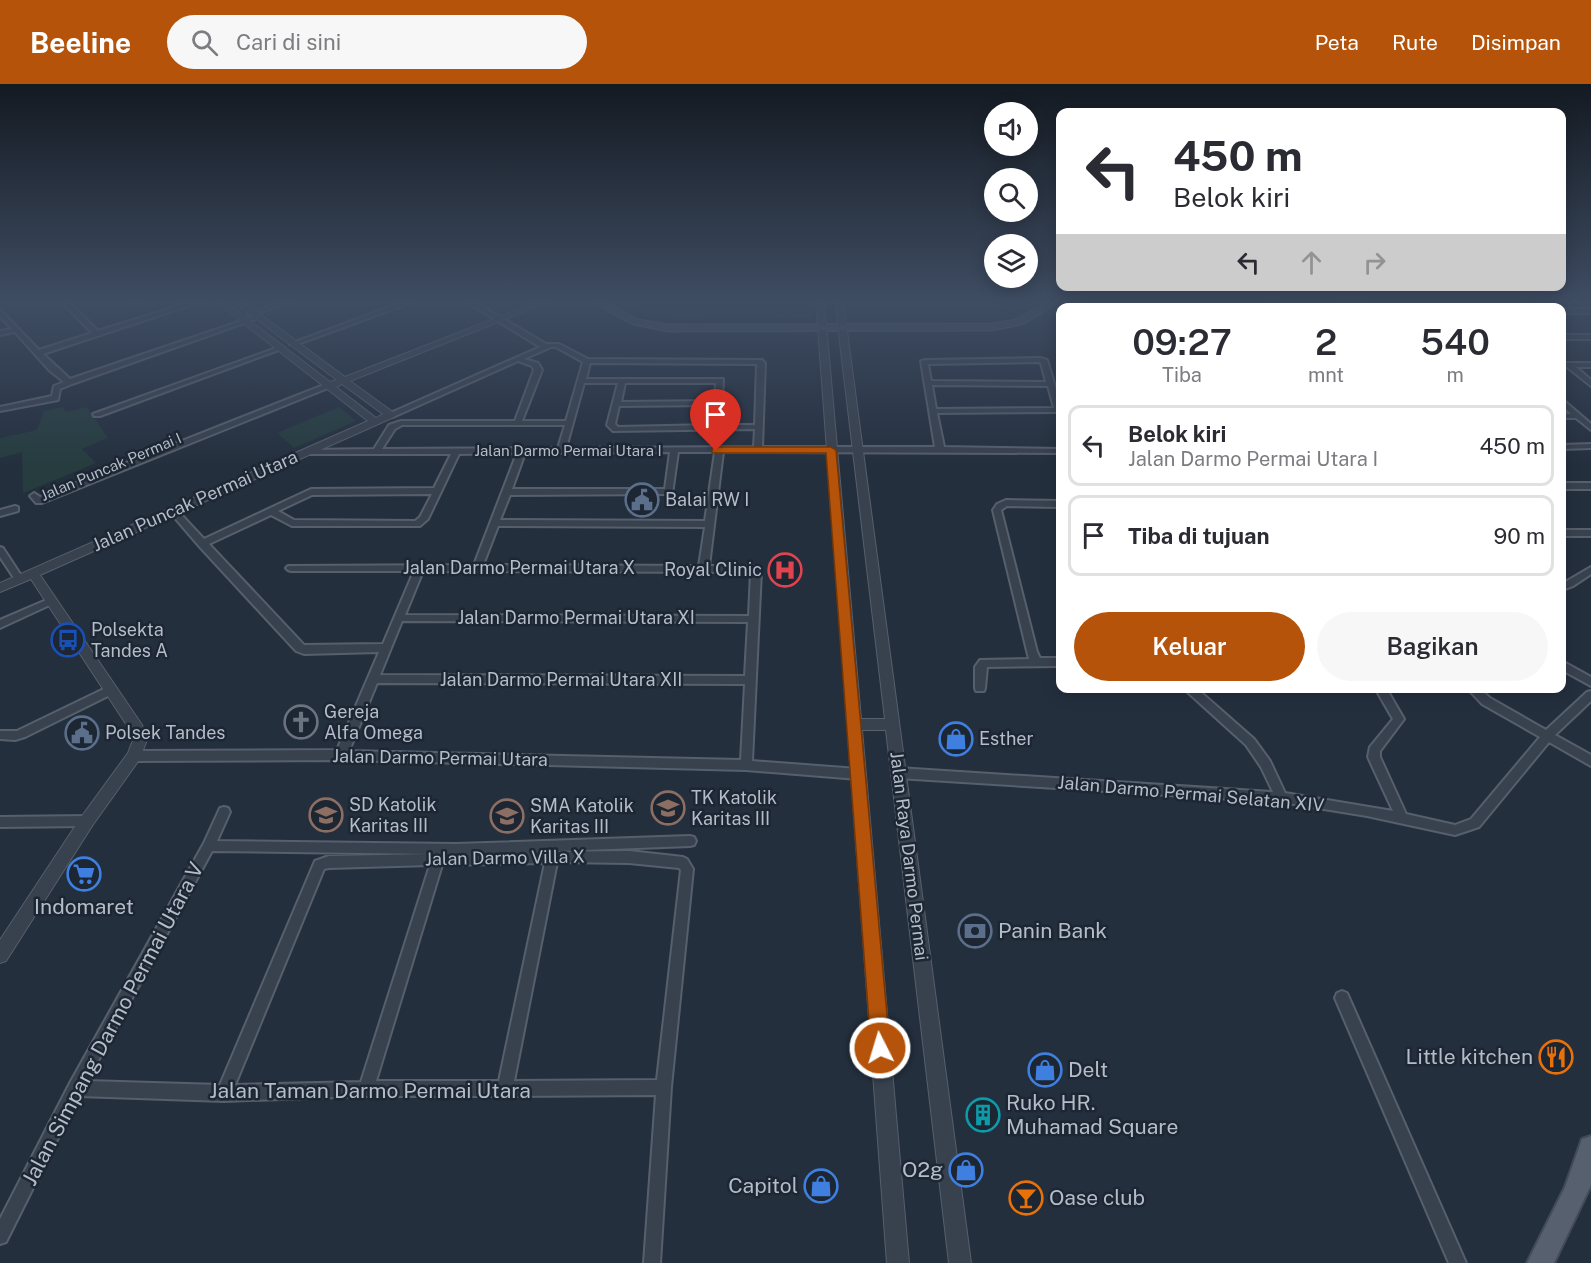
<!DOCTYPE html>
<html lang="id">
<style>
body{margin:0;font-family:"Public Sans",sans-serif;background:#f7f7f7;color:#2b2b33;height:100vh;display:flex;flex-direction:column;font-size:22px;white-space:nowrap}
*{box-sizing:border-box;margin:0}
p{font-size:20px;color:#7c7c81}
.icon{flex:none;width:33px;height:33px;fill:none;stroke:currentColor;stroke-width:2;stroke-linecap:round;stroke-linejoin:round}
.map{position:relative;flex:1;overflow:hidden}
.panel{position:absolute;left:1056px;top:219px;width:510px;height:390px;display:flex;flex-direction:column;background:#fff;border-radius:12px;box-shadow:0 3px 15px #0003}
.panel>*{flex:none}
.top-card{position:absolute;left:1056px;top:24px;width:510px;height:183px;border-radius:12px;box-shadow:0 3px 15px #0003;background:#fff;color:#2b2b33;overflow:hidden}
.buttons{position:absolute;left:984px;top:18px;display:grid;gap:12px}
.buttons a{display:grid;place-items:center;width:54px;height:54px;border-radius:50%;background:#fff;box-shadow:0 3px 15px #0003;font-size:30px}
.pin{position:absolute;display:grid;place-items:center;width:51px;height:51px;color:#fff;margin:-62px -26px;border-radius:50% 50% 50% 0;rotate:-45deg;box-shadow:0 0 6px #0007}
.pin .icon{rotate:45deg}
.me{position:absolute;width:66px;margin:-33px;rotate:355deg;stroke-linejoin:round;filter:drop-shadow(0 0 4px #0008)}
.turn{display:flex;align-items:center;gap:21px;height:126px;padding:0 18px;font-size:27px}
.turn .icon{width:78px;height:78px;stroke-width:2.5}
.turn b{display:block;font-size:42px;line-height:51px}
.lanes{display:flex;align-items:center;height:57px;padding:0 18px;background:#0003;justify-content:center;gap:30px;direction:ltr}
.lanes .off{opacity:.35}
.eta{display:flex;justify-content:space-evenly;align-items:center;height:102px;text-align:center}
.eta b{font-size:36px;font-weight:600;line-height:42px}
.cta{display:flex;gap:12px;margin-top:auto;padding:12px 18px}
.cta a{flex:1;height:69px;border-radius:36px;background:#b45309;color:#fff;font-size:24px;font-weight:600;line-height:69px;text-align:center}
.cta a+a{background:#f7f7f7;color:#2b2b33}
ul{padding:0;list-style:none}
li{display:flex;align-items:center;gap:18px;height:81px;margin:0 12px 9px;padding:0 6px;border:3px solid #e1e1e2;border-radius:12px}
li div{flex:1}
li b{display:block;font-size:22px}
li em{font-style:normal}
header{display:flex;align-items:center;gap:36px;box-sizing:border-box;height:84px;padding:0 30px;background:#b45309;color:#fff}
header strong{font-size:28px}
nav{display:flex;gap:33px;margin-inline-start:auto;font-size:21px}
.search{width:420px;height:54px;background:#f7f7f7;display:flex;align-items:center;gap:15px;box-sizing:border-box;padding:0 21px;border-radius:33px;color:#7c7c81;font-size:22px}
.map>svg:first-child{display:block}
.green{fill:#263c3f}
.lines{fill:none;stroke-linecap:round;stroke-linejoin:round}
.river{fill:#394c67;fill-rule:evenodd}
.minor-casing{stroke:#565f6c;stroke-width:4}
.tertiary-casing{stroke:#565f6c;stroke-width:2}
.secondary-casing{stroke:#565f6c;stroke-width:3}
.primary-casing{stroke:#414a57;stroke-width:4}
.minor{fill:#38414e;fill-rule:evenodd}
.tertiary{fill:#38414e;fill-rule:evenodd}
.secondary{fill:#465061;fill-rule:evenodd}
.primary{fill:#56606e;fill-rule:evenodd}
.route{fill:#b45309;stroke:#753606;stroke-width:1.5}
.labels{text-anchor:middle;stroke-width:5;stroke-linejoin:round;paint-order:stroke}
.far-street-label{font-size:15px;fill:#b4bcc9;stroke:#1d2633}
.poi-label{font-size:18px;fill:#b4bcc9;stroke:#1d2633;text-anchor:start}
.street-label{font-size:18px;fill:#b4bcc9;stroke:#1d2633}
.near-poi-label{font-size:21px;fill:#b4bcc9;stroke:#1d2633;text-anchor:start}
.near-street-label{font-size:21px;fill:#b4bcc9;stroke:#1d2633}
</style>
<header>
<strong>Beeline</strong>
<div class="search"><svg class="icon" aria-label="search" viewBox="0 0 24 24"><circle cx="10" cy="10" r="6"/><path d="M15 15l6 6"/></svg>Cari di sini</div>
<nav><a>Peta</a><a>Rute</a><a>Disimpan</a></nav>
</header>
<div class="map">
<svg width="1591" height="1179" viewBox="0 0 1591 1179">
<rect width="100%" height="100%" fill="#242f3e"/>
<!-- green -->
<path class="green" d="M619,217H812L813,234L670,235L640,228Z
M63,323L66,328L87,323L108,354L82,365L96,379L23,409L22,368L0,374V354L37,346L44,327Z
M339,323L356,337L294,364L277,349Z"/>
<g class="lines">
<!-- river -->
<path class="river" d="M1338,217H1350L1352,224H1340Z"/>
<!-- minor casing -->
<g class="minor-casing">
<path id="minor" d="M61,217H68L98,247L194,217H203L43,270L70,295L256,232L261,233L72,300L60,305L58,316L0,327V323L52,312L54,302L64,298L49,286L15,248L0,251V247L12,245L0,232V226L39,266L92,249Z
M132,217H138V218L135,220Z
M284,217H293L252,231L247,230Z
M406,217H415L295,261L290,260Z
M465,217H473L546,260H559L588,275L762,276L765,279L762,363H935L921,277L926,276L1040,274L1047,276L1060,319V328L937,329L944,363L1060,365V369L723,368L709,482H753L761,487L752,677L858,685L862,687L864,690L862,693L858,695L746,686L341,676L134,677L130,675L128,672L130,669L134,667L337,666L379,568L304,570L296,567L199,462L169,427L170,425H176L204,455L311,405L434,404L451,370H306L302,368L306,366L374,365L389,341L401,337H515L534,286L532,282L518,277L393,333H387L386,331L540,263ZM551,263H556L583,278L566,337H522L542,286L538,279L524,275ZM1039,278L1041,279L1046,298L931,297L928,280ZM590,279L757,280L755,341H721L723,295H586ZM584,299H618L607,341L613,347L755,345L754,363L566,364ZM625,299H716L715,317L621,318ZM932,301L1048,302L1054,324L936,325ZM715,321L713,341L618,343L615,340L619,322ZM402,341H565L558,364L382,365L395,345ZM670,368L665,405H512L525,369ZM678,368H715L705,437L500,436L510,411L672,410ZM517,369L474,481L288,482L286,484L288,486L291,487H414L383,560L304,561L209,460L271,431L292,442H420L428,435L459,370ZM432,410L420,433L415,437L294,436L278,427L312,411ZM498,442L705,443L699,482L483,481ZM423,487L751,488L749,532L405,531ZM402,537L748,538L745,592L380,591ZM377,599L745,600L741,676L349,667Z
M1265,217H1273L1285,224H1276Z
M1353,217H1359L1364,224H1357Z
M1562,225H1591V229H1562Z
M1562,251H1591V255H1562Z
M279,263L284,264L100,332H94L93,330Z
M1562,279H1591V283H1576L1591,296V302L1567,283H1562Z
M326,300L333,302L42,419H36L30,412L34,409L40,413Z
M1562,315L1591,340V346L1576,334H1562V330H1571L1562,321Z
M1591,360V364L1562,365V361Z
M1562,399H1591V405H1562Z
M1006,416L1060,417V423L1007,422L1001,426L1037,568L1040,574H1060V582L987,583L985,604L984,607H976L975,604V583L980,576L1029,575L993,426L997,420Z
M15,422L18,423V427L0,432V426Z
M1562,446H1591V452H1562Z
M0,463L3,464L22,493L24,495L22,497H16L0,473Z
M1591,483V490L1573,502L1562,506V500Z
M51,514L54,515L56,517L54,519L0,544V536Z
M1562,577L1591,593V602L1562,586Z
M110,602L114,603L115,606L114,609L25,653L15,656L0,655V647H17Z
M1183,604H1196L1254,655L1270,677L1285,709L1393,727L1368,673L1370,663L1393,635L1375,604H1386L1404,635L1380,667V673L1406,730L1455,741L1471,735L1540,653L1482,620L1467,604H1479L1490,614L1546,646L1587,608L1591,607V617L1555,651L1591,671V682L1549,658L1479,743L1455,751L1367,732L1281,718L898,694L894,692L892,689L894,686L898,684L1273,708L1261,683L1246,661Z
M224,723L228,724L230,728L217,757L456,760L690,752L694,753L696,757L694,761L690,762L532,768L629,767L683,773L687,775L693,785L671,1003L660,1179H644L656,1011L510,1012L505,1013L500,1012H366L224,1017L79,1012L6,1158L0,1160V1135L70,999L204,759L220,724ZM212,767L431,770L329,772L315,777L220,1001L87,997ZM557,778L629,779L679,784L681,786L657,996L514,997ZM545,779L499,997H376L442,781ZM430,781L361,998L235,1001L324,785L329,784Z
M87,732L91,733L93,737L91,741L87,742L0,743V733Z
M1342,907L1347,909L1466,1179H1449L1335,914L1337,909Z"/>
</g>
<!-- tertiary casing -->
<g class="tertiary-casing">
<path id="tertiary" d="M215,217H224L330,298L337,296L233,217H242L345,293L540,217H551L350,297L394,329V333L40,491L142,641L147,656L139,676L92,742L6,877L0,879V856L82,732L128,669L133,656L130,646L31,495L0,508V499L368,337ZM342,300L383,330L376,334L336,303Z
M816,217H824L861,635H885L835,217H843L971,1179H949L886,646H862L909,1179H887Z"/>
</g>
<!-- secondary casing -->
<g class="secondary-casing">
<path id="secondary" d="M590,217H602L639,236L668,241L992,240L1016,236L1049,217H1061L1022,240L992,246L668,247L633,240Z"/>
</g>
<!-- primary casing -->
<g class="primary-casing">
<path id="primary" d="M1591,1052V1101L1554,1179H1527L1565,1103L1582,1055Z"/>
</g>
<!-- minor -->
<use href="#minor" class="minor"/>
<!-- tertiary -->
<use href="#tertiary" class="tertiary"/>
<!-- secondary -->
<use href="#secondary" class="secondary"/>
<!-- primary -->
<use href="#primary" class="primary"/>
</g>
<!-- sky -->
<linearGradient id="sky" x2="0" y2="1"><stop stop-color="#141a22"/><stop offset="0.57" stop-color="#3f4d63"/><stop offset="1" stop-color="#3f4d63" stop-opacity="0"/></linearGradient>
<rect width="1591" height="382" fill="url(#sky)"/>
<!-- route -->
<path class="route" d="M716,363H831L836,366L890,964L887,971L880,973L873,971L871,964L826,369H712V364Z"/>
<!-- icons -->
<defs>
<g id="civic-ring" transform="scale(1.725)"><circle r="9.5" fill="#1d2633" stroke="#5c6f8a" stroke-width="1.5"/><path d="M-.6-6.5H3V-4.5H.6V-3L4-1V1h2V6H-6V1h2V-1L-.6-3ZM-1.2 2.5V6h2.4V2.5Z" fill="#5c6f8a"/></g>
<g id="hospital-ring" transform="scale(1.725)"><circle r="9.5" fill="#1d2633" stroke="#e0444e" stroke-width="1.5"/><path d="M-5-5h3v3.5h4V-5h3V5h-3V1.5h-4V5h-3Z" fill="#e0444e"/></g>
<g id="bus-ring" transform="scale(1.725)"><circle r="9.5" fill="#1d2633" stroke="#1a4fb4" stroke-width="1.5"/><path d="M-5-6H5V4H4V6H2V4H-2V6H-4V4H-5ZM-3.5-4V0h7V-4ZM-3.5 1.2v1.5H-2V1.2ZM2 1.2v1.5H3.5V1.2Z" fill="#1a4fb4"/></g>
<g id="church-ring" transform="scale(1.725)"><circle r="9.5" fill="#1d2633" stroke="#6b7280" stroke-width="1.5"/><path d="M-1.2-6h2.4v3.5h3.3v2.4h-3.3V6h-2.4V-.1h-3.3v-2.4h3.3Z" fill="#6b7280"/></g>
<g id="shop-ring" transform="scale(1.725)"><circle r="9.5" fill="#1d2633" stroke="#3f7fe0" stroke-width="1.5"/><path d="M-5-2.5h2.3a2.7 3.5 0 0 1 5.4 0H5L5.5 6h-11ZM-1.5-2.5h3a1.5 2.3 0 0 0-3 0Z" fill="#3f7fe0"/></g>
<g id="school-ring" transform="scale(1.725)"><circle r="9.5" fill="#1d2633" stroke="#8d6e63" stroke-width="1.5"/><path d="M0-5L7-2L0 1L-7-2ZM-4 1L0 2.5L4 1V4Q0 6-4 4Z" fill="#8d6e63"/></g>
<g id="supermarket-ring" transform="scale(1.725)"><circle r="9.5" fill="#1d2633" stroke="#3f7fe0" stroke-width="1.5"/><path d="M-6-5.5h2.5l.6 2H6L4.5 2H-2.5L-4.4-4H-6ZM-1.5 3.2a1.3 1.3 0 1 0 .1 0ZM3 3.2a1.3 1.3 0 1 0 .1 0Z" fill="#3f7fe0"/></g>
<g id="bank-ring" transform="scale(1.725)"><circle r="9.5" fill="#1d2633" stroke="#5c6f8a" stroke-width="1.5"/><path d="M-6-4H6V4H-6ZM0-2.3a2.3 2.3 0 1 0 0 4.6a2.3 2.3 0 1 0 0-4.6Z" fill="#5c6f8a"/></g>
<g id="restaurant-ring" transform="scale(1.725)"><circle r="9.5" fill="#1d2633" stroke="#e8710a" stroke-width="1.5"/><path d="M-5-6h1v4h1v-4h1v4h1v-4h1v5L-1.5 .5V6h-2V.5L-5-1ZM5-6V6H3V1.5H1.5Q1.5-4 5-6Z" fill="#e8710a"/></g>
<g id="building-ring" transform="scale(1.725)"><circle r="9.5" fill="#1d2633" stroke="#0f9aa8" stroke-width="1.5"/><path d="M-4-6H4V6H1V3H-1V6H-4ZM-2.5-4.3h1.7v1.8h-1.7ZM.8-4.3h1.7v1.8H.8ZM-2.5-1h1.7V.8h-1.7ZM.8-1h1.7V.8H.8Z" fill="#0f9aa8"/></g>
<g id="bar-ring" transform="scale(1.725)"><circle r="9.5" fill="#1d2633" stroke="#e8710a" stroke-width="1.5"/><path d="M-6-5H6L.8 .8V4.5H3.5V6h-7V4.5H-.8V.8Z" fill="#e8710a"/></g>
</defs>
<g fill-rule="evenodd">
<use href="#civic-ring" x="642" y="416"/>
<use href="#hospital-ring" x="785" y="486"/>
<use href="#bus-ring" x="68" y="556"/>
<use href="#church-ring" x="301" y="638"/>
<use href="#civic-ring" x="82" y="649"/>
<use href="#shop-ring" x="956" y="655"/>
<use href="#school-ring" x="668" y="724"/>
<use href="#school-ring" x="326" y="731"/>
<use href="#school-ring" x="507" y="732"/>
<use href="#supermarket-ring" x="84" y="790"/>
<use href="#bank-ring" x="975" y="847"/>
<use href="#restaurant-ring" x="1556" y="973"/>
<use href="#shop-ring" x="1045" y="986"/>
<use href="#building-ring" x="983" y="1031"/>
<use href="#shop-ring" x="966" y="1086"/>
<use href="#shop-ring" x="821" y="1102"/>
<use href="#bar-ring" x="1026" y="1114"/>
</g>
<g class="labels">
<!-- far-street labels -->
<g class="far-street-label">
<text x="568" y="372">Jalan Darmo Permai Utara I</text>
<text transform="translate(111 383) rotate(-23)" y="5">Jalan Puncak Permai I</text>
</g>
<!-- poi labels -->
<g class="poi-label">
<text x="665" y="422">Balai RW I</text>
<text x="762" y="492" text-anchor="end">Royal Clinic</text>
<text x="91" y="552">Polsekta<tspan x="91" dy="21">Tandes A</tspan></text>
<text x="324" y="634">Gereja<tspan x="324" dy="21">Alfa Omega</tspan></text>
<text x="105" y="655">Polsek Tandes</text>
<text x="979" y="661">Esther</text>
<text x="691" y="720">TK Katolik<tspan x="691" dy="21">Karitas III</tspan></text>
<text x="349" y="727">SD Katolik<tspan x="349" dy="21">Karitas III</tspan></text>
<text x="530" y="728">SMA Katolik<tspan x="530" dy="21">Karitas III</tspan></text>
</g>
<!-- street labels -->
<g class="street-label">
<text transform="translate(195 417) rotate(-24)" y="6">Jalan Puncak Permai Utara</text>
<text x="519" y="490">Jalan Darmo Permai Utara X</text>
<text x="576" y="540">Jalan Darmo Permai Utara XI</text>
<text x="561" y="602">Jalan Darmo Permai Utara XII</text>
<text transform="translate(440 674) rotate(1)" y="6">Jalan Darmo Permai Utara</text>
<text transform="translate(1191 710) rotate(5)" y="6">Jalan Darmo Permai Selatan XIV</text>
<text transform="translate(909 772) rotate(83)" y="6">Jalan Raya Darmo Permai</text>
<text transform="translate(505 774) rotate(-1)" y="6">Jalan Darmo Villa X</text>
</g>
<!-- near-poi labels -->
<g class="near-poi-label">
<text x="84" y="830" text-anchor="middle">Indomaret</text>
<text x="998" y="854">Panin Bank</text>
<text x="1533" y="980" text-anchor="end">Little kitchen</text>
<text x="1068" y="993">Delt</text>
<text x="1006" y="1026">Ruko HR.<tspan x="1006" dy="24">Muhamad Square</tspan></text>
<text x="943" y="1093" text-anchor="end">O2g</text>
<text x="798" y="1109" text-anchor="end">Capitol</text>
<text x="1049" y="1121">Oase club</text>
</g>
<!-- near-street labels -->
<g class="near-street-label">
<text transform="translate(113 940) rotate(-62)" y="7">Jalan Simpang Darmo Permai Utara V</text>
<text x="370" y="1014">Jalan Taman Darmo Permai Utara</text>
</g>
</g>
</svg>
<div class="buttons">
<a><svg class="icon" aria-label="sound" viewBox="0 0 24 24"><path d="M4 9h4l5-4v14l-5-4H4zM17 9q2 3 0 6"/></svg></a>
<a><svg class="icon" aria-label="search" viewBox="0 0 24 24"><circle cx="10" cy="10" r="6"/><path d="M15 15l6 6"/></svg></a>
<a><svg class="icon" aria-label="layers" viewBox="0 0 24 24"><path d="M12 4l9 5-9 5-9-5zM3 14l9 5 9-5"/></svg></a>
</div>
<div class="pin" style="left:716px;top:367px;background:#d93025"><svg class="icon" aria-label="arrive" viewBox="0 0 24 24"><path d="M6 21V4h12l-3 4 3 4H6"/></svg></div>
<svg class="me" style="left:880px;top:964px" viewBox="-20 -20 40 40"><circle r="17" fill="#b45309" stroke="#fff" stroke-width="3"/><path d="M0-11L8 9 0 5-8 9z" fill="#fff"/></svg>
<div class="top-card">
<div class="turn"><svg class="icon" aria-label="left" viewBox="0 0 24 24"><path d="M17 20v-9H6M10 6l-5 5 5 5"/></svg><div><b>450 m</b>Belok kiri</div></div>
<div class="lanes"><svg class="icon" aria-label="left" viewBox="0 0 24 24"><path d="M17 20v-9H6M10 6l-5 5 5 5"/></svg><svg class="icon off" aria-label="ahead" viewBox="0 0 24 24"><path d="M12 20V5M6 11l6-6 6 6"/></svg><svg class="icon off" aria-label="right" viewBox="0 0 24 24"><path d="M7 20v-9h11M14 6l5 5-5 5"/></svg></div>
</div>
<section class="panel">
<div class="eta">
<div><b>09:27</b><p>Tiba</p></div>
<div><b>2</b><p>mnt</p></div>
<div><b>540</b><p>m</p></div>
</div>
<ul>
<li><svg class="icon" aria-label="left" viewBox="0 0 24 24"><path d="M17 20v-9H6M10 6l-5 5 5 5"/></svg><div><b>Belok kiri</b><p>Jalan Darmo Permai Utara I</p></div><em>450 m</em></li>
<li><svg class="icon" aria-label="arrive" viewBox="0 0 24 24"><path d="M6 21V4h12l-3 4 3 4H6"/></svg><div><b>Tiba di tujuan</b></div><em>90 m</em></li>
</ul>
<div class="cta"><a>Keluar</a><a>Bagikan</a></div>
</section>
</div>
